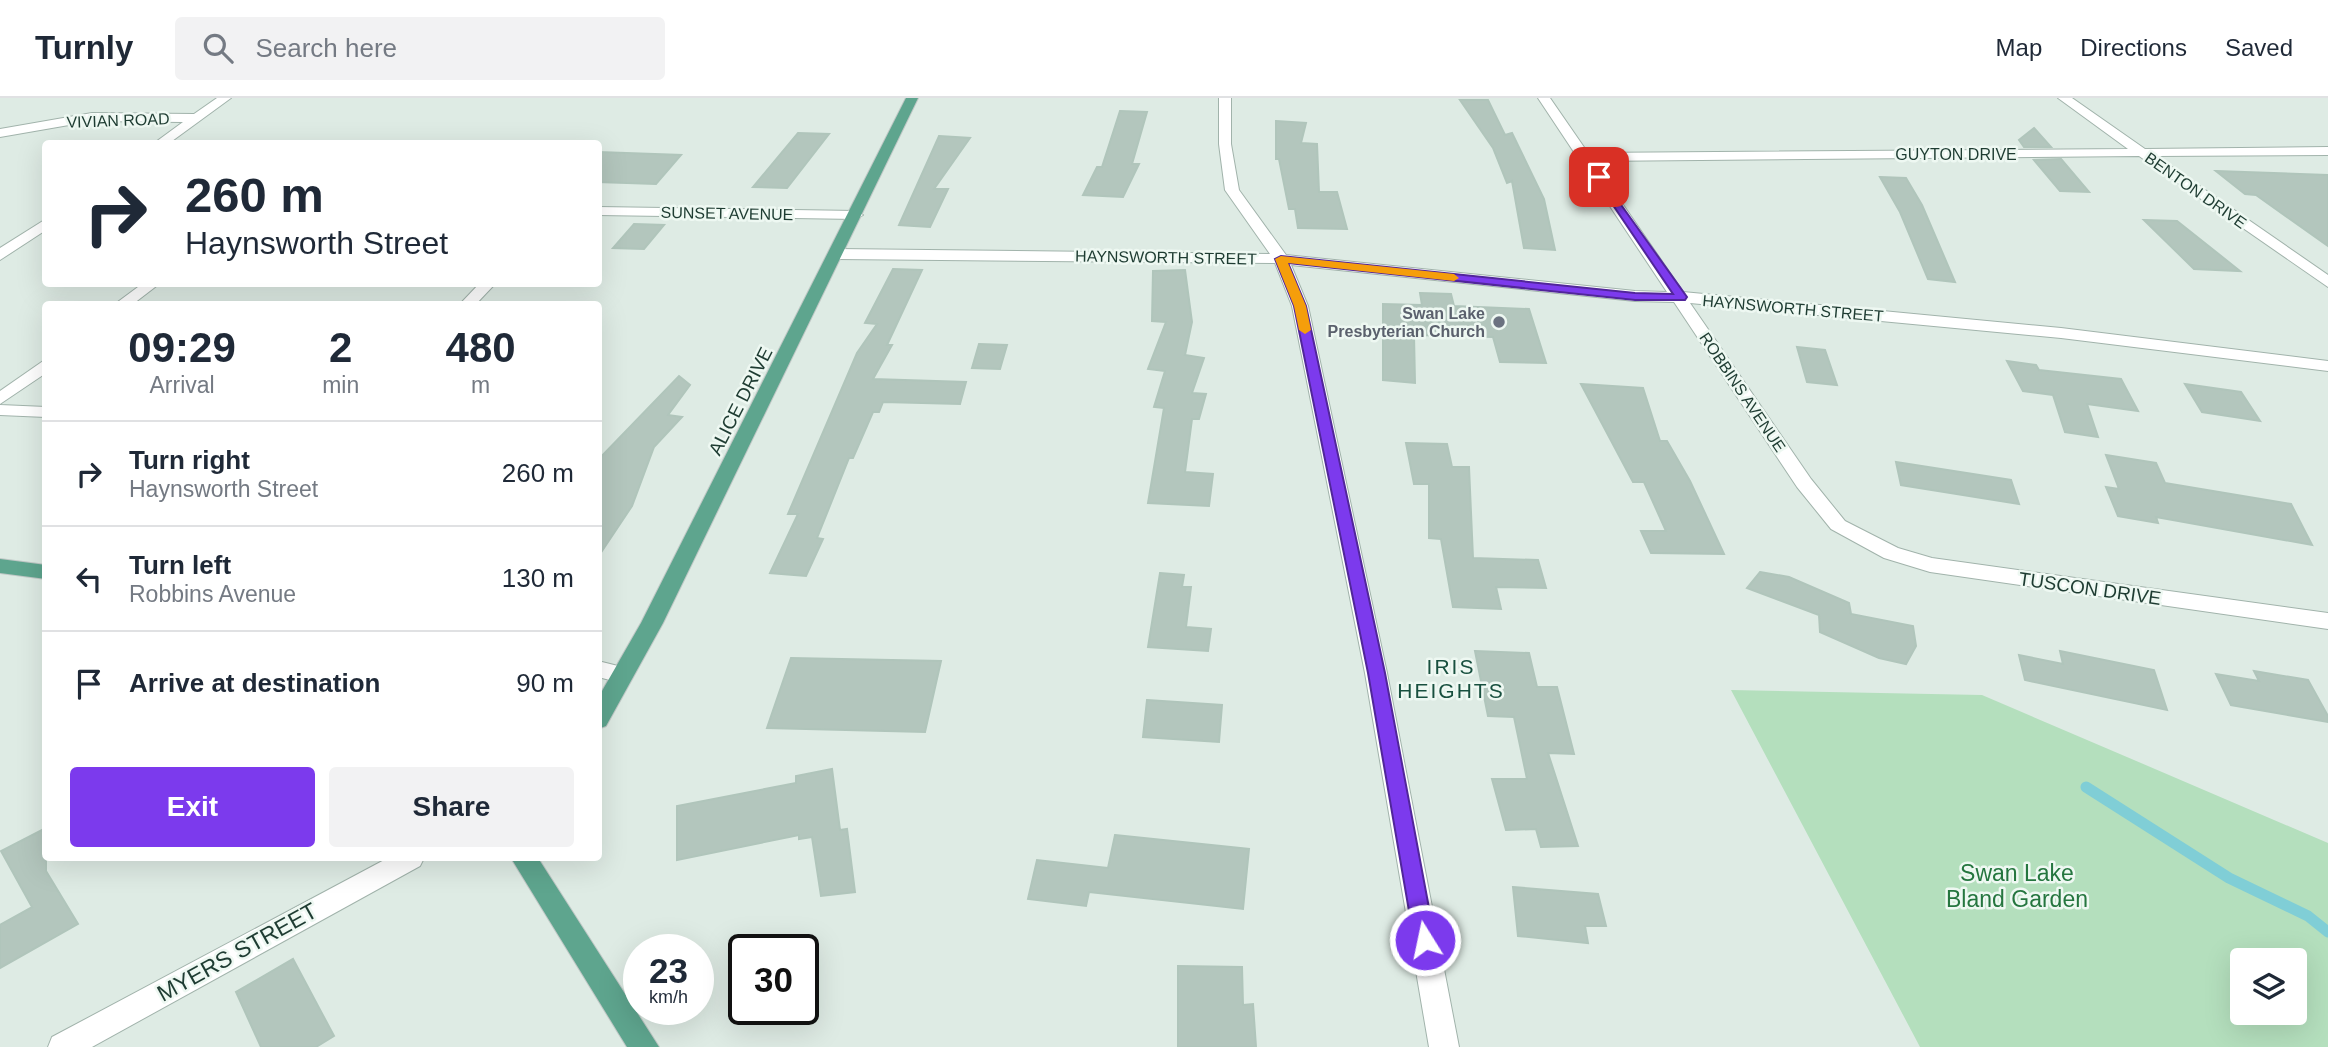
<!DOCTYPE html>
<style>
body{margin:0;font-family:Arial,sans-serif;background:#f2f2f3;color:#1f2937;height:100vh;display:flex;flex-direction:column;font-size:26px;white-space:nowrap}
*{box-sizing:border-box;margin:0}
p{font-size:23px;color:#747a83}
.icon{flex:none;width:38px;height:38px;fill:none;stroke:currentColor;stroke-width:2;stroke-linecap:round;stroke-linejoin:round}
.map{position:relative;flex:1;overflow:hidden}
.sheet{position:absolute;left:42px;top:203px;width:560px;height:560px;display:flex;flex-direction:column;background:#fff;border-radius:7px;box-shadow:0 7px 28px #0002}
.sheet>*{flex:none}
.banner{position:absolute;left:42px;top:42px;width:560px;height:147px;border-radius:7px;box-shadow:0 7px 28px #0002;background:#fff;color:#1f2937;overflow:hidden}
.controls{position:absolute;left:2230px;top:850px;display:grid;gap:14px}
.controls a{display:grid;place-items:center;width:77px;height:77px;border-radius:7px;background:#fff;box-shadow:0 7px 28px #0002;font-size:35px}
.speed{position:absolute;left:623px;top:836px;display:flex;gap:14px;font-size:35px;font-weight:700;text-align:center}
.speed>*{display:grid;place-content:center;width:91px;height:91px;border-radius:50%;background:#fff;box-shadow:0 7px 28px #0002;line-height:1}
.speed small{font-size:18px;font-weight:400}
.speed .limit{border:4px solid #111;border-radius:10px;background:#fff;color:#111}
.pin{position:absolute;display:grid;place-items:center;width:60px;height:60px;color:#fff;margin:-30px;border-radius:14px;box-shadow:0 4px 10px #0006}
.me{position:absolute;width:77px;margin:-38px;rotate:350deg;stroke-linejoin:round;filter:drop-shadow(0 0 5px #0008)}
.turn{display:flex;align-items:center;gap:24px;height:147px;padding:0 28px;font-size:32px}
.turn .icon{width:91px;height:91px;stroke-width:2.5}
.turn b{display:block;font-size:49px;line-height:60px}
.eta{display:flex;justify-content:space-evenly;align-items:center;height:119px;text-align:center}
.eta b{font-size:42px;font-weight:600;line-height:49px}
.button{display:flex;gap:14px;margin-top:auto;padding:14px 28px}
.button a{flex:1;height:80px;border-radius:7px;background:#7c3aed;color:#fff;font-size:28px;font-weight:600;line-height:80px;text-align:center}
.button a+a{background:#f2f2f3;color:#1f2937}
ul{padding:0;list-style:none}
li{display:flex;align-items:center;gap:21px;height:105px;padding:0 28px;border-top:2px solid #e0e1e3}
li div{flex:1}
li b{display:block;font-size:26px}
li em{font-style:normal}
header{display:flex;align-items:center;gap:42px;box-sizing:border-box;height:98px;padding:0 35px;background:#fff;border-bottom:2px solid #e0e1e3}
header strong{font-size:33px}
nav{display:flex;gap:38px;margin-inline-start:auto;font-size:24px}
.search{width:490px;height:63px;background:#f2f2f3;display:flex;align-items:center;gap:18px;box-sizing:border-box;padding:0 24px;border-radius:7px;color:#747a83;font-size:26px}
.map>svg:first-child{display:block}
.green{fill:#b4dfbd;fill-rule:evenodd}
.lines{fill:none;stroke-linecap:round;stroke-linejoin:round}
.stream{stroke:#80ced6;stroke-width:11}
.building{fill:#b3c6bd;stroke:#b0c5bb;stroke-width:2}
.minor-casing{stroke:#a1b3ab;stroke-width:2}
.major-casing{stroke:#c0c8c6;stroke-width:2}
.minor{fill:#fff;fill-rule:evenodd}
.major{fill:#5ea58e;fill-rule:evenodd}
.route{fill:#7c3aed;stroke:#51269a;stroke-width:2}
.slow{fill:#f59e0b}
.worship-dot{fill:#6b7280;stroke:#eef8f2;stroke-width:2.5}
.labels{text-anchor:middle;stroke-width:5;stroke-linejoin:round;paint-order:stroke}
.far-street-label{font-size:16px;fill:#1e3c32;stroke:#eef8f2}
.far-worship-label{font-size:16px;font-weight:bold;fill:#5b616d;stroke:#eef8f2;text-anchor:end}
.street-label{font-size:19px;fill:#1e3c32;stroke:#eef8f2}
.neighbourhood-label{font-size:21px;letter-spacing:2px;fill:#18503f;stroke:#eef8f2}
.near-park-label{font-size:23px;fill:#25763f;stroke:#eef8f2}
.near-street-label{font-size:23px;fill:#1e3c32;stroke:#eef8f2}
</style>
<header>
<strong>Turnly</strong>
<div class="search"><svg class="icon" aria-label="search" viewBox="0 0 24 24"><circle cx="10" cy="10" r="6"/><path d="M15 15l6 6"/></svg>Search here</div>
<nav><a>Map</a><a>Directions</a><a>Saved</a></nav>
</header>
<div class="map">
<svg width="2328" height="949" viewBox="0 0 2328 949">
<rect width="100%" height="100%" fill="#deebe4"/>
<!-- green -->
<path class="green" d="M1731,592L1982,597L2328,745V949H1920ZM2242,863H2294V915H2242Z"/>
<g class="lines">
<!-- stream -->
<path class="stream" d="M2086,689L2229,780L2308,818L2328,834"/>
</g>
<!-- building -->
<path class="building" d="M1460,2H1488L1505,37L1512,35L1544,101L1555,152L1524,150L1512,83L1507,85L1493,50Z
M1120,13L1147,14L1132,66H1139L1123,99L1083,97L1097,69H1102Z
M1276,23L1306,25L1301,45L1317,46L1319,94H1337L1347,131L1298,130L1295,111H1289L1279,61H1276Z
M2034,30L2051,49H2024L2019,42Z
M798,35L829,36L787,90L753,89Z
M939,38L970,40L934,91H948L930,129L899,127Z
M598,54L681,57L656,86L598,84Z
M2061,61L2089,94L2060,93L2034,62Z
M2216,73L2328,77V148L2256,97L2245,96Z
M1880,79L1906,80L1922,107L1955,184L1928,181L1900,114Z
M2144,122L2177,123L2240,173L2194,171Z
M634,126L664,127L644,151L613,150Z
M893,171L922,172L887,247H892L873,281L966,284L960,306L883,304L879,314H873L853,360H849L817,440L823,441L806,478L770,475L798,416H788L857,255L877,226L865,225Z
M1185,172L1192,224L1185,257L1204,260L1192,295L1206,296L1199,321H1192L1185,374L1213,376L1209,408L1148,405L1164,310L1154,309L1165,273L1148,271L1166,224L1152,223L1153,173Z
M1420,195L1451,196L1454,208L1529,211L1546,265L1500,264L1493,239L1414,237L1415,285L1383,282V206L1422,207Z
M979,246L1007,247L1000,271L972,270Z
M1797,249L1825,252L1837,287L1807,284Z
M2007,263L2036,267L2039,272L2121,281L2138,313L2087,306L2098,339L2065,334L2053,297L2023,293Z
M679,278L690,287L668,317L682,319L654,349L632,408L598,459V362Z
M1581,286L1643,290L1660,343H1667L1690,383L1724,456L1651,455L1641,433H1666L1644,384H1633Z
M2185,286L2241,294L2260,323L2202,314Z
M1406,345L1447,346L1452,369H1469L1473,460L1538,462L1546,490L1496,489L1501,511L1453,509L1441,441L1429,440V386H1414Z
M2106,357L2156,365L2165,385L2291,406L2312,447L2156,419L2158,425L2118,418L2106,389L2119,391Z
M1896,364L2011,382L2019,406L1901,387Z
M1760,474L1789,479L1849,505L1851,516L1913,528L1916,548L1906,566L1879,560L1820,534L1819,517L1747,490Z
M1160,475L1184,477L1182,489H1191L1186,529L1211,531L1208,553L1148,549Z
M1475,553L1529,555L1537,589H1557L1574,656L1548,655L1578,748L1541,749L1536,731L1506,732L1492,681H1527L1514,619L1488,618Z
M2060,553L2154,572L2167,612L2025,582L2019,557L2063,566Z
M791,560L941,563L925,634L767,630Z
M2254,573L2308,582L2328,618V624L2231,607L2216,576L2259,583Z
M1147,602L1222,607L1219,644L1143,639Z
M832,671L840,732L847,731L855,794L821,798L812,739L799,741V737L677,762V708L796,685V678Z
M46,730V773L78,826L0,870V827L32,809L1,753Z
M1115,737L1249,751L1243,811L1089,794L1086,808L1028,801L1037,762L1108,770Z
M1513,789L1598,796L1606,828H1585L1588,845L1518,838Z
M293,861L334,938L316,949H261L236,894Z
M1178,868L1242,869L1243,907L1253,906L1256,949H1178Z"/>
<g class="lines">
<!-- minor casing -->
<g class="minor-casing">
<path id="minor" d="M217,0H231L168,46H153L183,24L92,23L0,39V31L92,15L194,16Z
M1219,0H1231V46L1239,92L1286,157L1635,193L1667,194L1538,0H1550L1588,55L2128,51L2058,0H2072L2145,51L2328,49V57L2156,58L2328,177V189L2139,58L1593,63L1683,194L2061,230L2328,263V273L2061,240L1690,205L1811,381L1845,423L1898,450L1932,460L2328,515V531L1930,474L1884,460L1831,431L1797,389L1674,204L1635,203L1291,167L1308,208L1387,575L1459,949H1429L1365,575L1292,208L1275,165L837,161L829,156L837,151L1270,156L1225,92L1219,46Z
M598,109L856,113L863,117L856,121L598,117Z
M46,121V132L0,162V150Z
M142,186H159L133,206H115Z
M479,186H495L476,206H460Z
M46,261V275L0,306V293Z
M0,307L46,309V319L0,317Z
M598,563L630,571L633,577L630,583L622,585L598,579Z
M388,760H424L420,768L92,949H48L52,939Z"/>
</g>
<!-- major casing -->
<g class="major-casing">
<path id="major" d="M906,0H918L663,525L606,628L598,631V600L641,525Z
M0,461L46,467V481L0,475Z
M511,760H538L659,949H627Z"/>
</g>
<!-- minor -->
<use href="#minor" class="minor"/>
<!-- major -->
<use href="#major" class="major"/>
</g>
<!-- route -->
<path class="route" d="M1599,76L1687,199L1685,202H1635L1288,165L1306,208L1385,575L1435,842L1432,849L1425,851L1417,849L1414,842L1368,575L1294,208L1275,161L1281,158L1635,195L1673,196L1594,79Z"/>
<!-- slow -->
<path class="slow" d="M1281,158L1454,176L1459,180L1454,183L1288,165L1306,208L1311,232L1305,236L1299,232L1294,208L1275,161Z"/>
<!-- markers -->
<circle class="worship-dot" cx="1499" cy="224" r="7"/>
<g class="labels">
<!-- far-street labels -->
<g class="far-street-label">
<text transform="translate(118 22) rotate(-2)" y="6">VIVIAN ROAD</text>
<text x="1956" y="62">GUYTON DRIVE</text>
<text transform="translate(2196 92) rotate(35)" y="6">BENTON DRIVE</text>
<text transform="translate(727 115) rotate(1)" y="6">SUNSET AVENUE</text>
<text transform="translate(1166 159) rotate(1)" y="6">HAYNSWORTH STREET</text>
<text transform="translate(1793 210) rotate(5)" y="6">HAYNSWORTH STREET</text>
<text transform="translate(1743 294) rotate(56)" y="6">ROBBINS AVENUE</text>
</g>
<!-- far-worship labels -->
<g class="far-worship-label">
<text x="1485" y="221">Swan Lake<tspan x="1485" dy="18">Presbyterian Church</tspan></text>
</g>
<!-- street labels -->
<g class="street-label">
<text transform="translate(740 303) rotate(-63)" y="7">ALICE DRIVE</text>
<text transform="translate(2090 490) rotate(8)" y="7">TUSCON DRIVE</text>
</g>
<!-- neighbourhood labels -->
<g class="neighbourhood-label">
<text x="1451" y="576">IRIS<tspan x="1451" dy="24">HEIGHTS</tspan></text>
</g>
<!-- near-park labels -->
<g class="near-park-label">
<text x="2017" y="783">Swan Lake<tspan x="2017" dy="26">Bland Garden</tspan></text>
</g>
<!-- near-street labels -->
<g class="near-street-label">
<text transform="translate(237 854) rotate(-29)" y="8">MYERS STREET</text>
</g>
</g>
</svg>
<div class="controls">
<a><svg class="icon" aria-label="layers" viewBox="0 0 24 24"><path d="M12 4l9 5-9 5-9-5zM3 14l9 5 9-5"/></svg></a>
</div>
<div class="speed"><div>23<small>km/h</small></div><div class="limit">30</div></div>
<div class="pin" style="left:1599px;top:79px;background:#d93025"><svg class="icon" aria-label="arrive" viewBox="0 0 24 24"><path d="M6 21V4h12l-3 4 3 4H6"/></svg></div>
<svg class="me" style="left:1425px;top:842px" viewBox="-20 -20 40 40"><circle r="17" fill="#7c3aed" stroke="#fff" stroke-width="3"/><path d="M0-11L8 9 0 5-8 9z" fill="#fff"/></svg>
<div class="banner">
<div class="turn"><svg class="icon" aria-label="right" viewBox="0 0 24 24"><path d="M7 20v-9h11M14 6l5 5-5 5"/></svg><div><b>260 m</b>Haynsworth Street</div></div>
</div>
<section class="sheet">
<div class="eta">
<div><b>09:29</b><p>Arrival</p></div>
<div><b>2</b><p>min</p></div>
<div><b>480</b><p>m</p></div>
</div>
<ul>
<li><svg class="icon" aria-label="right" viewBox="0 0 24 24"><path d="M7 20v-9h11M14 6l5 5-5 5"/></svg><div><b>Turn right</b><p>Haynsworth Street</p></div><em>260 m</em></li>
<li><svg class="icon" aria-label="left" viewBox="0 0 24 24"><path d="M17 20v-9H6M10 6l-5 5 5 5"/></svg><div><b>Turn left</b><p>Robbins Avenue</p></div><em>130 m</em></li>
<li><svg class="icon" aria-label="arrive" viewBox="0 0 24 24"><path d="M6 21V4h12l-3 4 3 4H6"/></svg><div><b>Arrive at destination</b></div><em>90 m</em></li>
</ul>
<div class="button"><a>Exit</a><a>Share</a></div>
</section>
</div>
